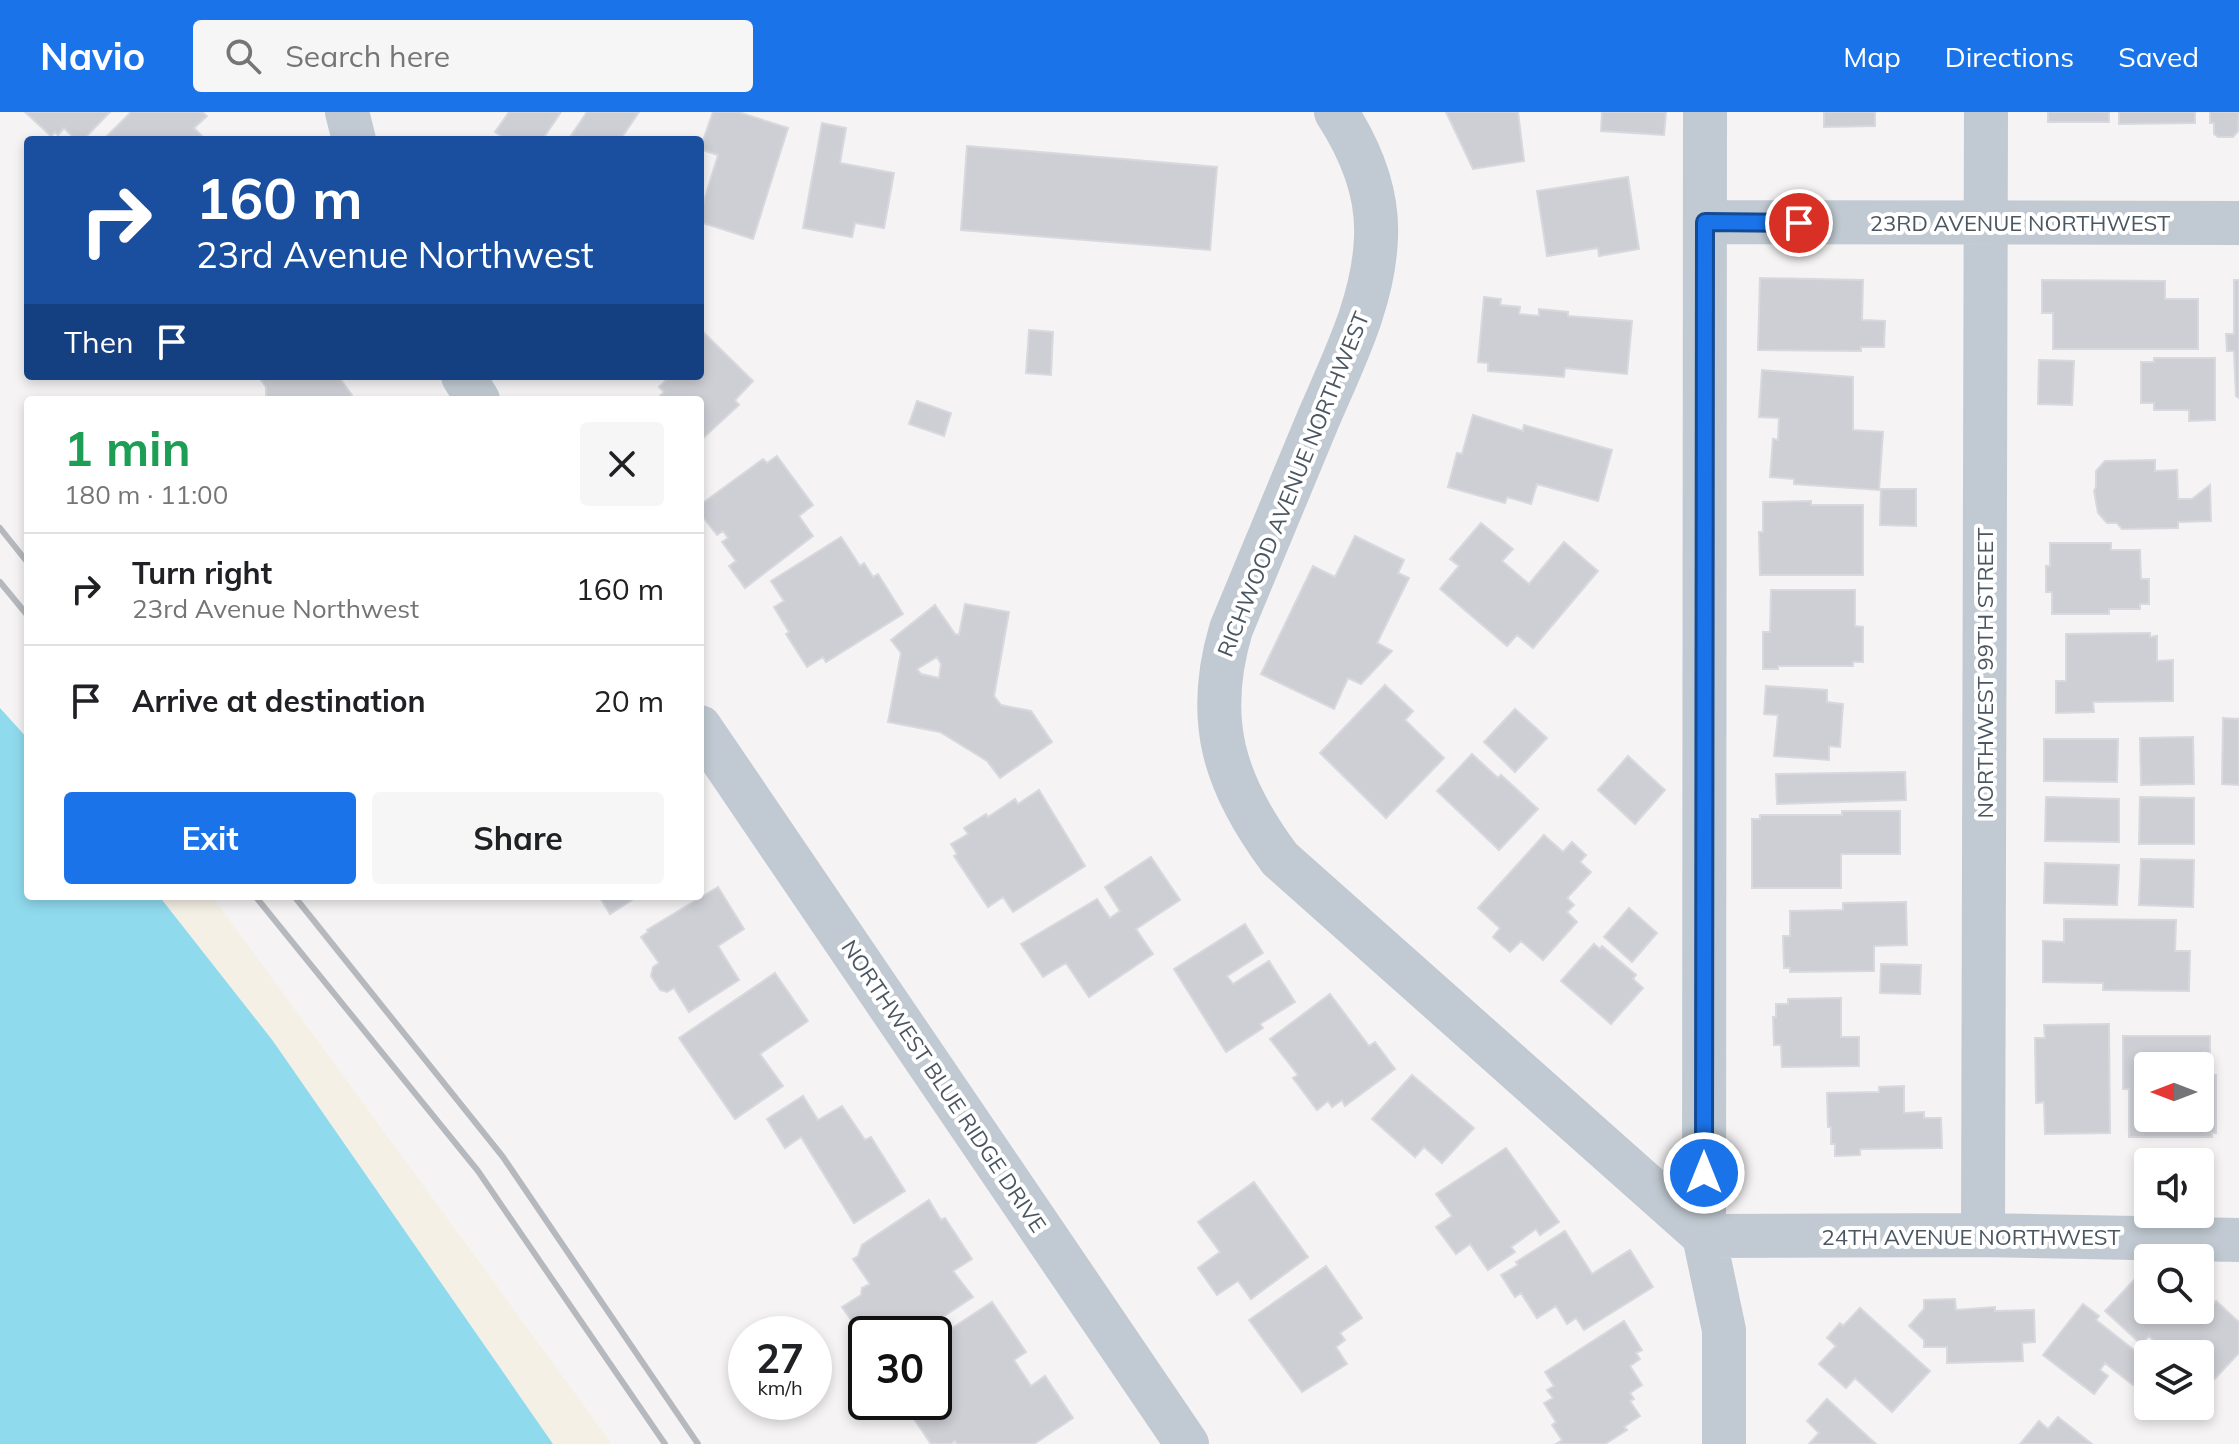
<!DOCTYPE html>
<meta charset="utf-8">
<style>
body{margin:0;font-family:Mulish,sans-serif;background:#f6f6f6;color:#202124;height:100vh;display:flex;flex-direction:column;font-size:30px;white-space:nowrap}
*{box-sizing:border-box;margin:0}
p{font-size:26px;color:#757577}
.icon{flex:none;width:44px;height:44px;fill:none;stroke:currentColor;stroke-width:2;stroke-linecap:round;stroke-linejoin:round}
.map{position:relative;flex:1;overflow:hidden}
.panel{position:absolute;left:24px;top:284px;width:680px;height:504px;display:flex;flex-direction:column;background:#fff;border-radius:8px;box-shadow:0 4px 12px #0003}
.panel>*{flex:none}
.top-card{position:absolute;left:24px;top:24px;width:680px;height:244px;border-radius:8px;box-shadow:0 4px 12px #0003;background:#1a4fa0;color:#fff;overflow:hidden}
.needle{width:52px;rotate:270deg}
.fabs{position:absolute;left:2134px;top:940px;display:grid;gap:16px}
.fabs a{display:grid;place-items:center;width:80px;height:80px;border-radius:8px;background:#fff;box-shadow:0 4px 12px #0003;font-size:40px}
.speed{position:absolute;left:728px;top:1204px;display:flex;gap:16px;font-size:40px;font-weight:700;text-align:center}
.speed>*{display:grid;place-content:center;width:104px;height:104px;border-radius:50%;background:#fff;box-shadow:0 4px 12px #0003;line-height:1}
.speed small{font-size:20px;font-weight:400}
.speed .limit{border:4px solid #111;border-radius:12px;background:#fff;color:#111}
.pin{position:absolute;display:grid;place-items:center;width:68px;height:68px;color:#fff;margin:-34px;border:4px solid #fff;border-radius:50%;box-shadow:0 2px 8px #0007}
.me{position:absolute;width:88px;margin:-44px;rotate:0deg;stroke-linejoin:round;filter:drop-shadow(0 0 6px #0008)}
.turn{display:flex;align-items:center;gap:28px;height:168px;padding:0 40px;font-size:36px}
.turn .icon{width:104px;height:104px;stroke-width:2.5}
.turn b{display:block;font-size:56px;line-height:68px}
.then{display:flex;align-items:center;height:76px;padding:0 40px;background:#0003;gap:16px;font-size:30px}
.round{display:grid;place-items:center;flex:none;width:84px;height:84px;border-radius:8px;background:#f6f6f6}
.summary{display:flex;align-items:center;justify-content:space-between;height:136px;padding:0 40px}
h1{font-size:48px;font-weight:700;line-height:60px;color:#1e9e55}
.action{display:flex;gap:16px;margin-top:auto;padding:16px 40px}
.action a{flex:1;height:92px;border-radius:8px;background:#1a73e8;color:#fff;font-size:32px;font-weight:700;line-height:92px;text-align:center}
.action a+a{background:#f6f6f6;color:#202124}
ul{padding:0;list-style:none}
li{display:flex;align-items:center;gap:24px;height:112px;padding:0 40px;border-top:2px solid #e0e0e0}
li div{flex:1}
li b{display:block;font-size:30px}
li em{font-style:normal}
header{display:flex;align-items:center;gap:48px;box-sizing:border-box;height:112px;padding:0 40px;background:#1a73e8;color:#fff}
header strong{font-size:38px}
nav{display:flex;gap:44px;margin-inline-start:auto;font-size:28px}
.search{width:560px;height:72px;background:#f6f6f6;display:flex;align-items:center;gap:20px;box-sizing:border-box;padding:0 28px;border-radius:8px;color:#757577;font-size:30px}
.map>svg:first-child{display:block}
.sand{fill:#f5f0e5}
.water{fill:#90daee}
.building{fill:#cdcfd5;stroke:#d7d9de;stroke-width:2;fill-rule:evenodd}
.lines{fill:none;stroke-linecap:round;stroke-linejoin:round}
.minor{stroke:#c1cad2;stroke-width:44}
.rail{stroke:#b5b8bd;stroke-width:6}
.route-casing{stroke:#114b97;stroke-width:20}
.route{stroke:#1a73e8;stroke-width:14}
.labels{text-anchor:middle;stroke-width:8;stroke-linejoin:round;paint-order:stroke}
.street-label{font-size:22px;fill:#4a5661;stroke:#fff}
</style>
<header>
<strong>Navio</strong>
<div class="search"><svg class="icon" aria-label="search" viewBox="0 0 24 24"><circle cx="10" cy="10" r="6"/><path d="M15 15l6 6"/></svg>Search here</div>
<nav><a>Map</a><a>Directions</a><a>Saved</a></nav>
</header>
<div class="map">
<svg width="2239" height="1332" viewBox="0 0 2239 1332">
<rect width="100%" height="100%" fill="#f5f3f3"/>
<!-- sand -->
<path class="sand" d="M159,784H212L612,1332H553L273,929Z"/>
<!-- water -->
<path class="water" d="M0,596L28,627V784H159L273,929L553,1332H0Z"/>
<!-- building -->
<path class="building" d="M25,0H110L83,28H76L64,16L58,23L55,20L51,24Z
M131,0H202L207,4L194,16L203,25L200,28H103Z
M509,0H561L542,28H507L495,20Z
M587,0H639L620,28H568Z
M713,0H738L788,16L753,127L700,110V102L718,43L700,37Z
M1446,0H1518L1524,49L1473,57Z
M1602,0H1666L1664,23L1601,19Z
M1824,0H1875V14L1824,15Z
M2048,0H2109V10H2048Z
M2119,0H2195V11L2119,12Z
M2210,0H2239L2238,19L2233,25H2218L2214,22V11H2210Z
M822,11L846,16L840,51L894,61L884,116L855,111L852,125L803,116Z
M967,34L1217,55L1210,138L961,118Z
M1628,65L1639,137L1599,144L1598,136L1547,144L1537,79Z
M1760,166L1863,168L1862,208L1885,209L1884,235H1861V239L1758,238Z
M2042,168L2165,169V187H2198V237H2053V201H2042Z
M2234,168H2239V286L2236,284L2234,239H2227L2226,222H2234Z
M1484,185L1501,187L1500,193L1520,195L1519,202L1539,204V197L1568,200V204L1632,209L1627,262L1565,256L1564,265L1488,259V251L1478,250Z
M700,217L753,269L735,288L739,293L701,328L700,288L658,286L664,280L659,275L667,267L664,264H700Z
M1029,218L1053,220L1051,263L1026,261Z
M2154,246H2215V308L2189,309V298H2154V291H2141V250H2154Z
M2039,248L2074,249L2072,293L2038,292Z
M1762,258L1853,265V318L1883,320L1879,378L1794,372V367L1770,365L1773,327L1778,328L1779,306L1759,305Z
M258,264H338L352,283L345,288H266V275Z
M917,289L951,301L944,324L909,312Z
M1473,303L1523,319L1524,313L1612,338L1598,389L1537,372L1531,392L1507,385L1505,391L1448,375L1457,341L1462,342Z
M777,344L813,393L799,404L813,424L745,476L729,454L736,449L722,430L728,426L723,419L717,423L700,401V393L763,347L767,351Z
M2155,348V359L2177,358L2178,387H2192L2210,373L2211,409L2178,410V416L2122,417L2117,411H2107L2098,401L2094,379L2096,375V359L2105,349Z
M1881,377H1916V414L1880,413Z
M1811,389V393H1863V463H1760L1759,420H1763V390Z
M1481,411L1513,437L1502,449L1529,472L1564,430L1598,459L1533,536L1517,523L1507,534L1440,477L1459,454L1450,447Z
M1355,424L1404,448L1398,461L1409,466L1377,531L1392,539L1361,572L1348,566L1334,597L1261,562L1313,454L1335,465Z
M841,425L860,454L864,451L873,465L878,462L903,502L826,550L823,545L807,555L786,522L789,520L774,495L784,489L771,469Z
M2050,431H2111V438H2140L2141,467H2149V492H2140V497H2109V502H2052V480H2046V454H2050Z
M1771,478H1855V514L1863,515V550H1853V554H1778V557H1763V520H1770Z
M965,492L1009,500L994,584L1001,593L1031,599L1052,630L1000,666L987,649L940,620L888,610L901,541L891,528L935,493L955,522L959,523ZM937,545L941,552L939,566L921,562L917,557Z
M2150,521V525L2157,524V549L2173,548V589L2093,590L2094,600L2056,601V569H2066V522Z
M1385,573L1413,599L1405,608L1444,646L1386,706L1320,641Z
M1766,574L1827,578V590L1843,592L1840,635L1829,634V648L1774,644L1778,603L1764,602Z
M1515,597L1547,626L1515,660L1484,630Z
M2223,606L2239,607V673L2222,672Z
M2193,625L2194,672L2141,673L2140,626Z
M2044,627H2118L2117,670L2044,669Z
M1472,642L1498,666L1501,663L1538,697L1499,738L1437,679Z
M1628,644L1665,678L1635,712L1598,678Z
M1905,660L1906,688L1777,692L1776,662Z
M1039,678L1085,754L1013,800L1003,785L988,795L954,744L957,742L951,732L968,722L964,716L986,702L988,705L1015,687L1018,692Z
M2046,685L2119,687V730L2045,729Z
M2140,685L2194,686V732H2139Z
M1842,699H1900V742H1841V776H1752V707H1760V703H1842Z
M1544,723L1563,740L1572,730L1586,743L1580,750L1591,760L1567,786L1574,793L1567,800L1577,810L1543,848L1521,829L1510,840L1493,825L1500,816L1478,796Z
M1151,745L1180,788L1136,817L1153,842L1089,885L1066,851L1043,865L1021,832L1097,787L1110,806L1120,799L1105,775Z
M2141,747L2194,748L2193,795L2139,793Z
M2045,751L2119,753L2117,793L2044,791Z
M718,775L744,817L718,834L739,868L689,900L674,876L667,880L660,878L651,864L653,855L659,851L641,825L648,820L647,818Z
M599,784H638L610,802Z
M1906,790L1907,833L1874,834V859L1790,860V856H1784L1783,824H1790V799L1843,798V791Z
M1629,796L1657,821L1632,850L1604,825Z
M2064,807L2176,808L2175,839H2190L2189,879L2103,878V871L2043,870V829L2064,830Z
M1245,812L1263,841L1227,864L1233,872L1269,849L1295,890L1260,912L1263,916L1226,940L1174,857Z
M1594,832L1600,837L1602,834L1636,863L1633,867L1643,876L1611,912L1561,869Z
M1881,852L1921,853L1920,882L1880,881Z
M775,861L808,909L760,942L783,974L735,1007L679,926Z
M1330,882L1369,934L1375,930L1395,957L1345,994L1342,988L1332,995L1328,989L1317,998L1293,966L1298,963L1270,927Z
M1841,886V925H1859V954L1782,955L1781,933H1774L1773,905H1776V892H1788V887Z
M2109,912L2110,1021L2045,1022L2044,990L2036,991L2035,926H2045L2044,913Z
M2123,924H2210V963H2216V1021H2212V1025H2129V977H2123ZM2148,954H2200V1006H2148Z
M1412,963L1474,1016L1442,1051L1424,1035L1415,1045L1372,1007Z
M1904,974V1001L1924,1000V1006H1941L1942,1036L1860,1037V1043L1835,1044V1032H1831V1015H1828L1827,981L1879,980V975Z
M803,984L818,1008L842,994L865,1028L871,1025L905,1079L854,1111L801,1025L785,1036L767,1007Z
M1506,1036L1559,1110L1540,1123L1536,1117L1511,1135L1515,1140L1488,1158L1470,1132L1456,1142L1436,1115L1452,1104L1436,1082Z
M1254,1070L1308,1145L1251,1187L1238,1169L1217,1183L1198,1156L1220,1140L1198,1110Z
M929,1088L941,1108L945,1106L972,1147L953,1159L973,1185L917,1222H868L865,1218L860,1221L842,1195L861,1183L862,1176L870,1172L853,1147L858,1144L862,1133Z
M1565,1119L1592,1162L1630,1138L1653,1175L1584,1218L1576,1206L1567,1212L1556,1194L1537,1206L1521,1181L1515,1185L1501,1163L1518,1153L1516,1150Z
M1326,1154L1362,1206L1340,1221L1345,1228L1336,1235L1347,1252L1302,1280L1249,1208Z
M2136,1166L2148,1177V1198H2191L2200,1207L2216,1189L2239,1210V1241L2205,1277L2200,1272V1242H2168L2149,1224L2141,1232L2105,1199Z
M1955,1187L1956,1198L1995,1195V1199L2034,1198L2035,1230L2022,1231L2023,1249L1947,1251V1235H1924V1228L1909,1214L1924,1197V1188Z
M992,1190L1026,1240L1014,1248L1031,1274L1045,1264L1073,1306L1034,1332H957L955,1329L951,1332H931L906,1295L913,1290H934V1228Z
M2083,1192L2099,1204L2096,1208L2148,1249V1254L2133,1273L2105,1251L2100,1258L2108,1264L2094,1282L2043,1243Z
M1860,1196L1930,1259L1892,1300L1855,1266L1846,1276L1819,1252L1836,1234L1827,1226L1840,1211L1843,1214Z
M1624,1209L1642,1238L1636,1241L1640,1247L1630,1254L1642,1273L1630,1281L1634,1287L1630,1289L1640,1304L1624,1315L1627,1318L1605,1332H1556L1562,1328L1552,1313L1556,1310L1544,1291L1553,1286L1547,1278L1554,1274L1545,1260Z
M1827,1287L1876,1332H1809L1819,1321L1807,1309Z
M2058,1305L2092,1332H2020L2039,1309L2048,1317Z"/>
<g class="lines">
<!-- minor -->
<path class="minor" d="M347,0L354,28
M1336,0C1360,37 1378,80 1376,125C1374,190 1342,251 1317,310C1289,379 1260,448 1231,517C1204,608 1224,672 1280,747L1704,1124
M1705,0L1704,1124L1724,1218V1332
M1705,110L2239,111
M463,264L478,288
M700,615L1187,1332
M1983,1123L1986,0
M1704,1124L1983,1123L2239,1128"/>
<!-- rail -->
<path class="rail" d="M0,416L28,451
M0,470L28,504
M255,784L478,1059L665,1332
M294,784L503,1045L698,1332"/>
</g>
<g class="lines">
<!-- route casing -->
<g class="route-casing">
<path id="route" d="M1704,1061L1705,110L1799,111"/>
</g>
<!-- route -->
<use href="#route" class="route"/>
</g>
<g class="labels">
<!-- street labels -->
<g class="street-label">
<text x="2020" y="119">23RD AVENUE NORTHWEST</text>
<text transform="translate(1293 372) rotate(-68)" y="8">RICHWOOD AVENUE NORTHWEST</text>
<text transform="translate(1985 561) rotate(-90)" y="8">NORTHWEST 99TH STREET</text>
<text transform="translate(944 974) rotate(56)" y="8">NORTHWEST BLUE RIDGE DRIVE</text>
<text x="1971" y="1133">24TH AVENUE NORTHWEST</text>
</g>
</g>
</svg>
<div class="fabs">
<a><svg class="needle" viewBox="-14 -14 28 28"><path d="M0-13l5 13h-10z" fill="#e53935"/><path d="M0 13l5-13h-10z" fill="#757577"/></svg></a>
<a><svg class="icon" aria-label="sound" viewBox="0 0 24 24"><path d="M4 9h4l5-4v14l-5-4H4zM17 9q2 3 0 6"/></svg></a>
<a><svg class="icon" aria-label="search" viewBox="0 0 24 24"><circle cx="10" cy="10" r="6"/><path d="M15 15l6 6"/></svg></a>
<a><svg class="icon" aria-label="layers" viewBox="0 0 24 24"><path d="M12 4l9 5-9 5-9-5zM3 14l9 5 9-5"/></svg></a>
</div>
<div class="speed"><div>27<small>km/h</small></div><div class="limit">30</div></div>
<div class="pin" style="left:1799px;top:111px;background:#d93025"><svg class="icon" aria-label="arrive" viewBox="0 0 24 24"><path d="M6 21V4h12l-3 4 3 4H6"/></svg></div>
<svg class="me" style="left:1704px;top:1061px" viewBox="-20 -20 40 40"><circle r="17" fill="#1a73e8" stroke="#fff" stroke-width="3"/><path d="M0-11L8 9 0 5-8 9z" fill="#fff"/></svg>
<div class="top-card">
<div class="turn"><svg class="icon" aria-label="right" viewBox="0 0 24 24"><path d="M7 20v-9h11M14 6l5 5-5 5"/></svg><div><b>160 m</b>23rd Avenue Northwest</div></div>
<div class="then">Then<svg class="icon" aria-label="arrive" viewBox="0 0 24 24"><path d="M6 21V4h12l-3 4 3 4H6"/></svg></div>
</div>
<section class="panel">
<div class="summary"><div><h1>1 min</h1><p>180 m · 11:00</p></div><a class="round"><svg class="icon" aria-label="close" viewBox="0 0 24 24"><path d="M6 6l12 12M18 6L6 18"/></svg></a></div>
<ul>
<li><svg class="icon" aria-label="right" viewBox="0 0 24 24"><path d="M7 20v-9h11M14 6l5 5-5 5"/></svg><div><b>Turn right</b><p>23rd Avenue Northwest</p></div><em>160 m</em></li>
<li><svg class="icon" aria-label="arrive" viewBox="0 0 24 24"><path d="M6 21V4h12l-3 4 3 4H6"/></svg><div><b>Arrive at destination</b></div><em>20 m</em></li>
</ul>
<div class="action"><a>Exit</a><a>Share</a></div>
</section>
</div>
